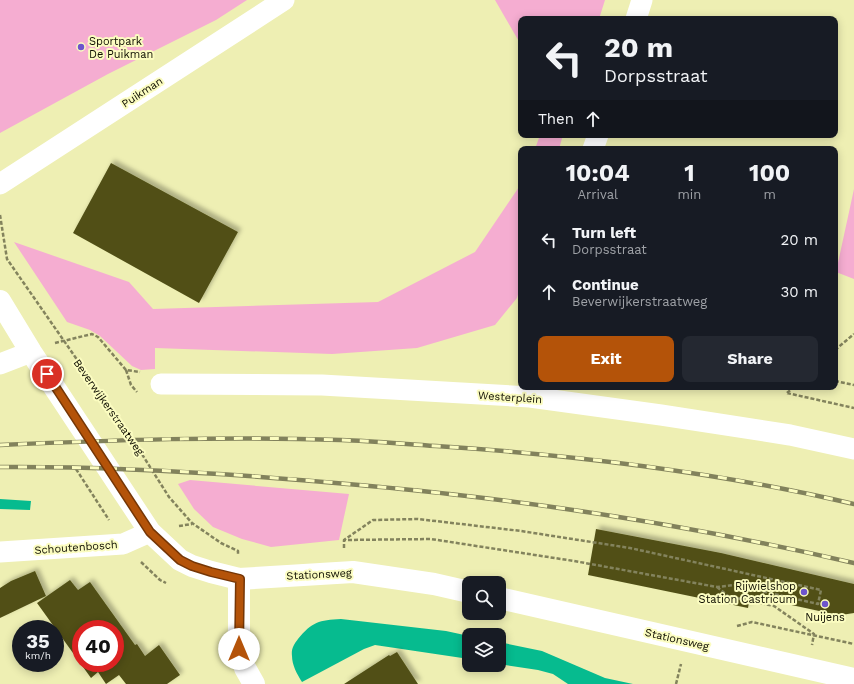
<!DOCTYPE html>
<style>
body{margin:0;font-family:"Work Sans",sans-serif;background:#242831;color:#f1f3f6;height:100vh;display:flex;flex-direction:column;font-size:15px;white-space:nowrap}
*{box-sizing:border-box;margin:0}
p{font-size:13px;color:#9ea1a6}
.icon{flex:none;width:22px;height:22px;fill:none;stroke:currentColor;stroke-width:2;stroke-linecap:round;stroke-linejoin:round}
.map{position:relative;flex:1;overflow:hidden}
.drawer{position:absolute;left:518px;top:146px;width:320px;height:244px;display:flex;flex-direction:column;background:#171b24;border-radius:8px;box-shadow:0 2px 10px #0003}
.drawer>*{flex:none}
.hud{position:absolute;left:518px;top:16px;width:320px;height:122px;border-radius:8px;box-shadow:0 2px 10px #0003;background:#171b24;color:#f1f3f6;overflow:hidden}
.tools{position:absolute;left:462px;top:576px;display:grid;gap:8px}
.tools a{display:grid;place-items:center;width:44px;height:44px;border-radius:8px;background:#171b24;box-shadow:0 2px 10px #0003;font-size:20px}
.speed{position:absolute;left:12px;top:620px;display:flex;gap:8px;font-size:20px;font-weight:700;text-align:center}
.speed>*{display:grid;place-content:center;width:52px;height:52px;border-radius:50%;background:#171b24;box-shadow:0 2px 10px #0003;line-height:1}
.speed small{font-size:10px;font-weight:400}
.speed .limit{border:6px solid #d22;background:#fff;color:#111}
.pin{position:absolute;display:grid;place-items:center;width:34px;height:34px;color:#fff;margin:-17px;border:2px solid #fff;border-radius:50%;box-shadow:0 1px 4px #0007}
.me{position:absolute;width:44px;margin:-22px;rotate:0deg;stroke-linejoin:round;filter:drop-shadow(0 0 3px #0008)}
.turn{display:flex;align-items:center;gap:14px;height:84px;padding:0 20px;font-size:18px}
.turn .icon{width:52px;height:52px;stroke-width:2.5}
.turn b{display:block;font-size:28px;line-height:34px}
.then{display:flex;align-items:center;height:38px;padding:0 20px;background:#0003;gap:8px;font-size:15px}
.eta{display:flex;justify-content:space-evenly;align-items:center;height:68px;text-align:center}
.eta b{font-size:24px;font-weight:700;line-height:28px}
.primary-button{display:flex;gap:8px;margin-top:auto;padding:8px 20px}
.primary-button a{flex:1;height:46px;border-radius:8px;background:#b45309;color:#fff;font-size:16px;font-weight:700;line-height:46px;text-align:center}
.primary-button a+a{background:#242831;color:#f1f3f6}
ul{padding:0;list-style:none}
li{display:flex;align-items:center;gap:12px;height:52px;padding:0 20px}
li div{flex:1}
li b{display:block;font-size:15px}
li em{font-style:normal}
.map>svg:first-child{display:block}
.green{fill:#f5add1}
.water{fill:#06bb8f}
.building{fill:#515018;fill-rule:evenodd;filter:url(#shadow)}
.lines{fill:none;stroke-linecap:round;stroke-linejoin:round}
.path{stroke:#83835d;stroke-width:2.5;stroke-dasharray:4 2;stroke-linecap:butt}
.minor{stroke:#fff;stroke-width:21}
.tertiary{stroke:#fff;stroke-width:22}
.secondary{stroke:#fff;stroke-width:22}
.rail-casing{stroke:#82825c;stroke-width:4.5}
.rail{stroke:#fbfcc0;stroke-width:3;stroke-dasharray:9;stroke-linecap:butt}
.route-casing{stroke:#753606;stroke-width:10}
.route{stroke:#b45309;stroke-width:7}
.poi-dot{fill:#6d54cd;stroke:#fbfcc0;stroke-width:1.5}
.labels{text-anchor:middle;stroke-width:4;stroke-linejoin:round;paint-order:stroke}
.poi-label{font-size:11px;fill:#0f0e00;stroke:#fbfcc0;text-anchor:start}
.street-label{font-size:11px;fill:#0f0e00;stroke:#fbfcc0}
</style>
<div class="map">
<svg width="854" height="684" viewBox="0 0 854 684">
<defs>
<filter id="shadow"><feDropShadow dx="3.5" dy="-3.5" stdDeviation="2" flood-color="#0004"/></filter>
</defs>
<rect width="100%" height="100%" fill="#eeefb3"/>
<!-- green -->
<path class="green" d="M0,0H247L216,20L108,74L0,133Z
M495,0H605L599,19H521V45Z
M540,135H563L559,149H535Z
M521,184V284L517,298L495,325L417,348L332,354L155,348V369L141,370L132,366L100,336L90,330L67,322L14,242L129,282L153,309L378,302L475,252Z
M854,189V279L836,272Z
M190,480L349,494L339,540L271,547L242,539L213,527L194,509L178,484Z"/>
<!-- water -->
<path class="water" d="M0,499L31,501L30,510L0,509Z
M341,619L446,631L469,636V659L375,645L364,649L302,682C297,674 292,665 292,656C291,649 294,644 298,639C312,622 319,620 341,619Z
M499,642L542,651L605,678L633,684H568L553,674L538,670L499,664Z"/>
<!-- building -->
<path class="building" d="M111,163L238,232L199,303L73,233Z
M596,529L721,553L854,584V613L841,615L833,614L750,596L748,608L588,575Z
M35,571L46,596L0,618V588L11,581Z
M70,580L78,590L90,582L135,645L137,644L145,656L159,645L180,675L167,684H126L119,675L106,684L98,672L91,678L37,603ZM81,629H115V663H81Z
M397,652L418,684H344L389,655L390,656Z"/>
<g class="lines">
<!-- path -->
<path class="path" d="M0,215L7,259L133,440L169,497L192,523L221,543L238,551V554
M55,343L92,334L98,337L126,370L140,372
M835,350L854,334
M126,370L131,385L137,392
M835,381L854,385
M787,393L854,408
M787,393L794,387
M76,469L109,520
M179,526L192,524
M344,548V540L431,539L574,561L717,587L735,585L818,604L821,590L630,548L521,531L418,519L373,520L344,540
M141,562L160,580L166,583
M717,587L728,596L774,606L814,634L812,645
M737,626L752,622L854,644
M676,684L681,664"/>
<!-- minor -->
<path class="minor" d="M636,19L642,0
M593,149L598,135
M0,184L284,0
M0,364L31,352
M161,384L322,385L530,397L661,415L790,435L854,449
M0,552L123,544L150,532"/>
<!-- tertiary -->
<path class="tertiary" d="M239,579V649L245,668L254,684"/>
<!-- secondary -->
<path class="secondary" d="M0,301L31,352L150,532L180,560L192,566L211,572L239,579L353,572L434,584L469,592
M499,598L854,679"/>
<!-- rail casing -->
<g class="rail-casing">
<path id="rail" d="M0,445C114,440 227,436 341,440C372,441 404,444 436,446C576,455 717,472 854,504
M0,467C120,466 239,474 359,485C392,488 425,491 458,495C591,510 724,533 854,563"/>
</g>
<!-- rail -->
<use href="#rail" class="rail"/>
</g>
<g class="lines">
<!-- route casing -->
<g class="route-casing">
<path id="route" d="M47,374L150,532L180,560L192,566L211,572L240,579L239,649"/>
</g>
<!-- route -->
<use href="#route" class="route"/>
</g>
<!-- markers -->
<g class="poi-dot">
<circle cx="81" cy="47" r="4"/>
<circle cx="804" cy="592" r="4"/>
<circle cx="825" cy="604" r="4"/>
</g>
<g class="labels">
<!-- poi labels -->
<g class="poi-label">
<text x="89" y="45">Sportpark<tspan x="89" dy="13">De Puikman</tspan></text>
<text x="796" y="590" text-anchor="end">Rijwielshop<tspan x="796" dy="13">Station Castricum</tspan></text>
<text x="825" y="621" text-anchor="middle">Nuijens</text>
</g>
<!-- street labels -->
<g class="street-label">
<text transform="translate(142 92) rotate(-33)" y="4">Puikman</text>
<text transform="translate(510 397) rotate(4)" y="4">Westerplein</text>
<text transform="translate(109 407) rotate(55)" y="4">Beverwijkerstraatweg</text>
<text transform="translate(76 547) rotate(-4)" y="4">Schoutenbosch</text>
<text transform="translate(319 574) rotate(-3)" y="4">Stationsweg</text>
<text transform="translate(677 639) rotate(13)" y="4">Stationsweg</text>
</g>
</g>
</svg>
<div class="tools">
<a><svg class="icon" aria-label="search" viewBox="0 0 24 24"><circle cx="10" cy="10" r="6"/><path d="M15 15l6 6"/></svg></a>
<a><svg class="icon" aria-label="layers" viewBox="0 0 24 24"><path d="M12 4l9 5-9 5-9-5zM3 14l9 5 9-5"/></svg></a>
</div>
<div class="speed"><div>35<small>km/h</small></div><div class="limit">40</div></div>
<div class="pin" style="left:47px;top:374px;background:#d93025"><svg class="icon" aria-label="arrive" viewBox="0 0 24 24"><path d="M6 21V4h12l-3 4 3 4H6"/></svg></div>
<svg class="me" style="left:239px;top:649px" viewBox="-20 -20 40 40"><circle r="19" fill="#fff"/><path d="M0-13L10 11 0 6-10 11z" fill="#b45309"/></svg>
<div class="hud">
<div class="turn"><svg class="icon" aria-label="left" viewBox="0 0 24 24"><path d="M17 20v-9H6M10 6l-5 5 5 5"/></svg><div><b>20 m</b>Dorpsstraat</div></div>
<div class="then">Then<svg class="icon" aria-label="ahead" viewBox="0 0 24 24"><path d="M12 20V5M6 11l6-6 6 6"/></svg></div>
</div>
<section class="drawer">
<div class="eta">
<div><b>10:04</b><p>Arrival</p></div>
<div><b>1</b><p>min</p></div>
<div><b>100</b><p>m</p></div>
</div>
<ul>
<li><svg class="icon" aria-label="left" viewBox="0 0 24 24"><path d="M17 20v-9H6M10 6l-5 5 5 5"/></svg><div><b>Turn left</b><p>Dorpsstraat</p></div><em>20 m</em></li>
<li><svg class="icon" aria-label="ahead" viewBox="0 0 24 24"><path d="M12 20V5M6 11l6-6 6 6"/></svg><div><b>Continue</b><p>Beverwijkerstraatweg</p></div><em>30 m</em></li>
</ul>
<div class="primary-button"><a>Exit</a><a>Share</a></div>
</section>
</div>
